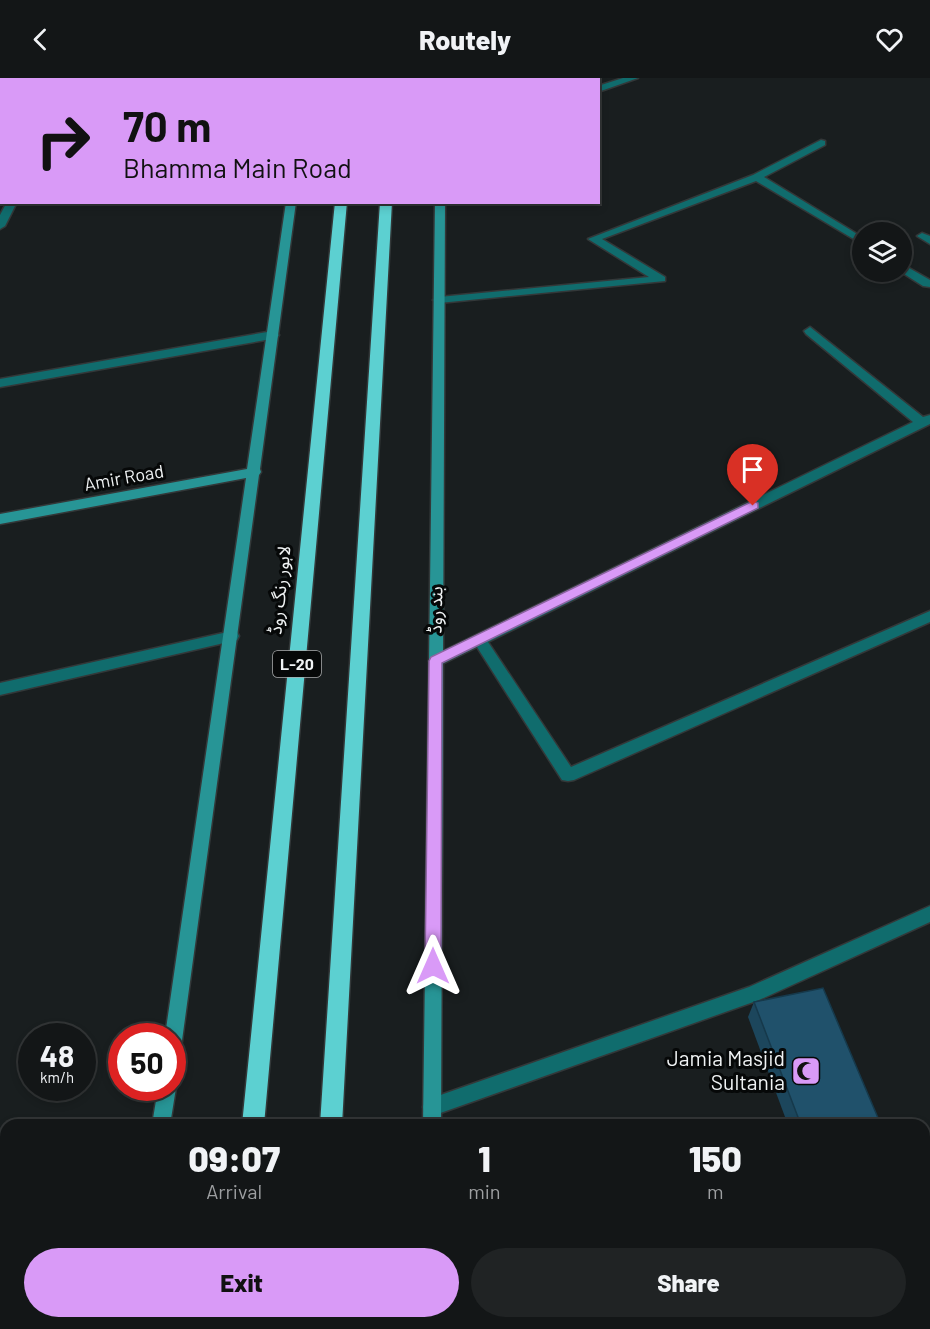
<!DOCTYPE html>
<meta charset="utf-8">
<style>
body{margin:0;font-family:Barlow,"Noto Sans Arabic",sans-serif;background:#202324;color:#f1f3f6;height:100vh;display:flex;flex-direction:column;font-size:22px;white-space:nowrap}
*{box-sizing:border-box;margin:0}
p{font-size:20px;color:#9d9fa1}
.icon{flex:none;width:33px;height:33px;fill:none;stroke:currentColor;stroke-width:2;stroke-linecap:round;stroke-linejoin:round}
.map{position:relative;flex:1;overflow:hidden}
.details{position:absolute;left:0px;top:1041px;width:930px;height:210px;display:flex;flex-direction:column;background:#131617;border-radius:18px 18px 0 0;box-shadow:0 3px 9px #0003,0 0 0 2px #323536}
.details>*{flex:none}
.hud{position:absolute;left:0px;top:0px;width:600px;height:126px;box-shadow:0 3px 9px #0003,0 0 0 2px #323536;background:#d99af7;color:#111;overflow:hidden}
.controls{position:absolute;left:852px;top:144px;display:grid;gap:12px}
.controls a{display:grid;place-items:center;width:60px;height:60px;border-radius:50%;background:#131617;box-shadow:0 3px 9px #0003,0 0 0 2px #323536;font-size:30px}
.speed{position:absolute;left:18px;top:945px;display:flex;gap:12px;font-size:30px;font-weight:700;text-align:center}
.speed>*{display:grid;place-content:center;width:78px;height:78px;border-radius:50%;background:#131617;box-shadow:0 3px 9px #0003,0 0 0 2px #323536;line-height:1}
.speed small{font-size:15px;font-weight:400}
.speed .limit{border:9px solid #d22;background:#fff;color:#111}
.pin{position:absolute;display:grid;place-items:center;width:51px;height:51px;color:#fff;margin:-62px -26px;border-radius:50% 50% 50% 0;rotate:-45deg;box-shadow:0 0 6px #0007}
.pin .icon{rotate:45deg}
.me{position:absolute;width:66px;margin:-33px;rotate:0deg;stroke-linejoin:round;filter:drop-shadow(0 0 4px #0008)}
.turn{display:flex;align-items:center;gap:21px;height:126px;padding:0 24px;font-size:27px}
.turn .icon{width:78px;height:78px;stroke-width:2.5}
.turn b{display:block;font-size:42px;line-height:51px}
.eta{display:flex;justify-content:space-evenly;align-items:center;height:102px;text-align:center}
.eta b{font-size:36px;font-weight:800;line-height:42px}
.action{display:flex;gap:12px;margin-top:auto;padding:12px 24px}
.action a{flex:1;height:69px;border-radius:36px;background:#d99af7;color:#111;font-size:24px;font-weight:800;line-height:69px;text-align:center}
.action a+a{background:#202324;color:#f1f3f6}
header{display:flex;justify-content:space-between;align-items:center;height:78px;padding:0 24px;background:#131617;font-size:27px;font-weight:800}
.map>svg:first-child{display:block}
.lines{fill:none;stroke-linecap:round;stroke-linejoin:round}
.minor-casing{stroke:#333839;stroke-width:3}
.secondary-casing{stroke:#333839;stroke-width:3}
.motorway-casing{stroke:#333839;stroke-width:3}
.minor{fill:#106c6d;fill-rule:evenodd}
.secondary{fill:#279596;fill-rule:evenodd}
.motorway{fill:#5cd0d1;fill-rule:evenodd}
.wall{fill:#1c465c}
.building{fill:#20516b;stroke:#16394b;stroke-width:1.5}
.route{fill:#d99af7;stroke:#8d64a1;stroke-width:1.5}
.labels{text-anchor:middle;stroke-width:6;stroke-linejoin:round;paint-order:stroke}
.shield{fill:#060808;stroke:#aaacad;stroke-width:1.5}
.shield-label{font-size:16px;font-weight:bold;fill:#f0f3f4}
.street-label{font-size:18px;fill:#f0f3f4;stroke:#060808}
.near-poi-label{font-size:21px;fill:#f0f3f4;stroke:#060808;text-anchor:end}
</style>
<header><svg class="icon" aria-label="back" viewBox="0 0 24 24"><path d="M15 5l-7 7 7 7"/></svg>Routely<svg class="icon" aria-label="heart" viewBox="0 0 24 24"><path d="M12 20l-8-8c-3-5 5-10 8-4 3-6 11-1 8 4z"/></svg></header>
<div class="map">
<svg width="930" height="1251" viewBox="0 0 930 1251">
<rect width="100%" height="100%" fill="#191e1f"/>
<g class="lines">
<!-- minor casing -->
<g class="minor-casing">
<path id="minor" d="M623,0H638L598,14V8Z
M821,62L825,63V67L764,99L862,159V166L756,103L602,161L665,199V203L439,225L433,222L439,219L649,199L588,161L753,97Z
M7,124L16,126L5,148L0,151V137Z
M922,155L930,158V166L917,158Z
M902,186L930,202V209L923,208L901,194Z
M810,249L923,339L930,337V346L488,564L571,689L930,533V544L574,702L568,703L562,702L477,569L436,589L431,587L429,583L431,579L913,344L806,256L804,253Z
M273,253L279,257L277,260L0,309V301Z
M232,553L237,554L239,558L237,562L0,617V605Z
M930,828V844L759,922L432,1038L425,1035L423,1029L425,1023L432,1020L749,909Z"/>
</g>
<!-- secondary casing -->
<g class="secondary-casing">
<path id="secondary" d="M303,0H313L303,2Z
M436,0H446V2H436Z
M286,124H296L260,391L261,394L259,397L181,970L178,976L172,978V958H165L246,400L0,446V436L247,391Z
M435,124H445L441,1047H423Z
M172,1003L176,1010L170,1047H152L158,1010H172Z
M123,1245H143L142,1251H122Z
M420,1245H440V1251H420Z"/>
</g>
<!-- motorway casing -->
<g class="motorway-casing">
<path id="motorway" d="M347,0H359V2H347Z
M388,0H400V2H388Z
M335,124H347L264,1047H242Z
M380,124H392L342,1047H320Z
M221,1245H245V1251H221Z
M308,1245H332V1251H308Z"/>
</g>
<!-- minor -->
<use href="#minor" class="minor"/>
<!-- secondary -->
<use href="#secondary" class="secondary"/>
<!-- motorway -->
<use href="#motorway" class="motorway"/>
</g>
<!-- wall -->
<path class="wall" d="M754,924L881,1047H788L748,939Z"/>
<!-- building -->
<path class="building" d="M823,910L881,1047H801L754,924Z"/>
<!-- route -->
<path class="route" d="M753,423L758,425V430L442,585L441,888L439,893L433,895L427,893L425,888L429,583L431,579Z"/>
<!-- icons -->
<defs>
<g id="mosque-square" transform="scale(1.5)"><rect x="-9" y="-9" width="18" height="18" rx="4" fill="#d99af7" stroke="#060808"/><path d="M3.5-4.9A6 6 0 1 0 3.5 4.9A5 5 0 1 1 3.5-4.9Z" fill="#111"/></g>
</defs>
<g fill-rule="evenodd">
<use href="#mosque-square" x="806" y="993"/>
</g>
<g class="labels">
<!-- shield labels -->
<rect class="shield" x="273" y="573" width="48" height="26" rx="4.5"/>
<g class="shield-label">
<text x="297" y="592">L-20</text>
</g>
<!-- street labels -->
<g class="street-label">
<text transform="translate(124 400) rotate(-10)" y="6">Amir Road</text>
<text transform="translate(280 512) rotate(-84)" y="6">لاہور رنگ روڈ</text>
<text transform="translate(436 532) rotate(-89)" y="6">بند روڈ</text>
</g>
<!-- near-poi labels -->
<g class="near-poi-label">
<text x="785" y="988">Jamia Masjid<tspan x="785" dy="24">Sultania</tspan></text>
</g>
</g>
</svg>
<div class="controls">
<a><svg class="icon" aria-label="layers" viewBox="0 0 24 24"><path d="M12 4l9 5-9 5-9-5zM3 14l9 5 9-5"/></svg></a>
</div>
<div class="speed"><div>48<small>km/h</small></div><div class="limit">50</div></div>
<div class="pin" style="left:753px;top:428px;background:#d93025"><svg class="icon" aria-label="arrive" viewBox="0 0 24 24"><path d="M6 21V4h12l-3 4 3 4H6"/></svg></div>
<svg class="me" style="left:433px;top:888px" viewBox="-20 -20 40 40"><path d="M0-17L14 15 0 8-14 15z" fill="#d99af7" stroke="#fff" stroke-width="4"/></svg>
<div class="hud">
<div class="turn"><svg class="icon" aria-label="right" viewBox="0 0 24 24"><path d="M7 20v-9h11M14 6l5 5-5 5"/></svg><div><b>70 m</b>Bhamma Main Road</div></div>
</div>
<section class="details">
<div class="eta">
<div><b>09:07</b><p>Arrival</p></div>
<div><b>1</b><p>min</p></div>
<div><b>150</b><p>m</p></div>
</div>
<div class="action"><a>Exit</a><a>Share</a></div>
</section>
</div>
